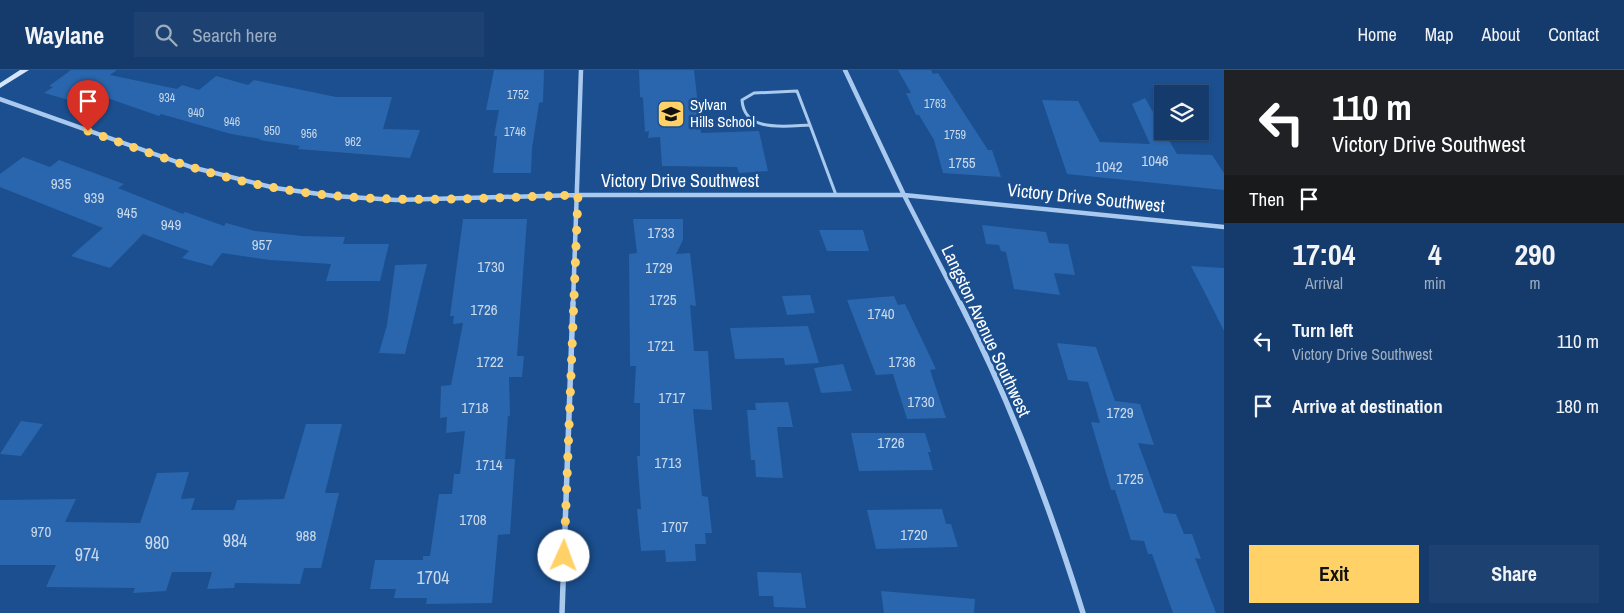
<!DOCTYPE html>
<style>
body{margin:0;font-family:"Archivo Narrow",sans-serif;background:#1d4271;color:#f1f3f6;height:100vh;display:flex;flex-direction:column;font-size:19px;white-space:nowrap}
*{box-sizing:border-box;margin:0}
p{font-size:16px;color:#9dadc1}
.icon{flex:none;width:28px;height:28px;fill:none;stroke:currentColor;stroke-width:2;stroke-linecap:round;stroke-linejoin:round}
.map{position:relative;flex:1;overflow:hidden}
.details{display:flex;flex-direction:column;background:#143b6b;width:400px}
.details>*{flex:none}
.banner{background:#202124;color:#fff;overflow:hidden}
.controls{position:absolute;left:1154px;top:15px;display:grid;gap:10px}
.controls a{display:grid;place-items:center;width:55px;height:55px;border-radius:0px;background:#143b6b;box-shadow:0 1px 4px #0004,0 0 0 1px #33557e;font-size:25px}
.pin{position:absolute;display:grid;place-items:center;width:42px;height:42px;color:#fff;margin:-51px -21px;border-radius:50% 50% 50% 0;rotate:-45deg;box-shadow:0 0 5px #0007}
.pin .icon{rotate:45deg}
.me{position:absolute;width:55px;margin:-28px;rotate:2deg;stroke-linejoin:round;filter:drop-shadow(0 0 4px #0008)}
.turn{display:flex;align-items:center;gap:18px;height:105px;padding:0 25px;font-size:22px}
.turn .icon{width:65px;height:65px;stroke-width:2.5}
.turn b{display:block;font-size:35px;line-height:42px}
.then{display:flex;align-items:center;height:48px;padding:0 25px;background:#0003;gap:10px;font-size:19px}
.eta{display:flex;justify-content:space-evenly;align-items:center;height:85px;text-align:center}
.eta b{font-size:30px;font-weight:800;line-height:35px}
.cta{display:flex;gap:10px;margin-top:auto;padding:10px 25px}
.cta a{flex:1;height:58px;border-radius:0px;background:#ffd166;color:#111;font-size:20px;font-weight:800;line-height:58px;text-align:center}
.cta a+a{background:#1d4271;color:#f1f3f6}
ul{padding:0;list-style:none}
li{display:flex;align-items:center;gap:15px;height:65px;padding:0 25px}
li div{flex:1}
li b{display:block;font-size:19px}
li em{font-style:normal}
header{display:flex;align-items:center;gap:30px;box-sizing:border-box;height:70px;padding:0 25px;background:#143b6b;border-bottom:1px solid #33557e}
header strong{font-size:24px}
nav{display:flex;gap:28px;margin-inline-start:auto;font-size:18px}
.search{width:350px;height:45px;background:#1d4271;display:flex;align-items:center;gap:12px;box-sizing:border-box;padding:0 18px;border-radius:0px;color:#9dadc1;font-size:19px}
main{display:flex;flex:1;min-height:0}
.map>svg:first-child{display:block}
.building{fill:#2a66ad}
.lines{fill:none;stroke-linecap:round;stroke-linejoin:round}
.service{stroke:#a9c9ee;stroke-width:3}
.minor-far1{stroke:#a9c9ee;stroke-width:4.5}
.minor{stroke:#a9c9ee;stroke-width:5.5}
.secondary{fill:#d6e6fa;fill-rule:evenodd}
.route{stroke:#ffd166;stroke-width:9;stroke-dasharray:0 16.2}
.labels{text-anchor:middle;stroke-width:5;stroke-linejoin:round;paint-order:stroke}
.far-number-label{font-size:12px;fill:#cad9ea}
.far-poi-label{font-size:15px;fill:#fff;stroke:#1b4f8f;text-anchor:start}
.number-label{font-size:15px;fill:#cad9ea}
.street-label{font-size:18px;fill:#fff;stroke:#1b4f8f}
.near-number-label{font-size:18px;fill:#cad9ea}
</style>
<header>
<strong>Waylane</strong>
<div class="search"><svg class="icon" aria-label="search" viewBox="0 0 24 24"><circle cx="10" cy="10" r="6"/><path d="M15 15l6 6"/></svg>Search here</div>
<nav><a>Home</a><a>Map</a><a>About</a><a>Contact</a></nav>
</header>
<main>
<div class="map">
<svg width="1224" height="543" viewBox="0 0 1224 543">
<rect width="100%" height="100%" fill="#1b4f8f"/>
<!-- building -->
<path class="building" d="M71,0H117L110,5L177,19L182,15L199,20L216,6L248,15L254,10L336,27H392L383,59L420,60L410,88L298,79L300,76L259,70L261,69L231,64L161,44L159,46L90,22L76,32L44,23L53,17L49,16Z
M494,0H544L543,32L539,33L538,40L532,78L531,103H493L497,66H494L499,40H486Z
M639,0H694L701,63L759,61L768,101L739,103L737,97L662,96L660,67L648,68L649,61L645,62L643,28L640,27Z
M898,0H931L933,4L938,3L988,80H992L1001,107L943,103L934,70L919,45H916L906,23H911Z
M1145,28L1177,84L1212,85L1224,103V120L1067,104L1042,30L1078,31L1100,72L1150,74L1132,34Z
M23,87L50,97L59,90L124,114L118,118L183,144L185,142L224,156L226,153L255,161L302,166L345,167L343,174H389L380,211H326L331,194L270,190L222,183L212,196L182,188L189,181L143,164L110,198L71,186L103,158L0,117V104Z
M463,149H527L517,286H524L522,307H509L510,346H508L505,389H515L510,464L498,465L492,533L426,534L427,528H394L396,519H370L375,490H423V486H430L439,424H452L454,404H460L465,361L446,363L447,347L440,348L441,316L451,315L463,253L453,254L454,246H450Z
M633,149H683V170L676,184L690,183L696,236L690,235L694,281H708L712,340L693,339L702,426L708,427L712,463H705L706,474H695L696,491L666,492L665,480L641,481L637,439H641L637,386H640V333H634L636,296H630L629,184L637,183Z
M982,155L1046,162L1049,173L1068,174L1075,205L1054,203L1060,225L1014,219L1006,182L1001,181L999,175L986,174Z
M819,160H863L869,181H827Z
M427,194L405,284L379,283L387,255L395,195Z
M1191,196L1224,198V261L1207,227Z
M810,225L815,243L787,245L782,226Z
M894,226L898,235L905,234L936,299L930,300L946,348L907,349L893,304L876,305L847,230Z
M808,256L819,293L785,295L784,288L735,289L730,258Z
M1057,273L1096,277L1115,331L1140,334L1154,375L1138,373L1164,443L1176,444L1184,464H1192L1201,489L1195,488L1216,543H1173L1152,484H1148L1144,471L1131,470L1115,420H1111L1091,352L1100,353L1088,312L1068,310Z
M843,294L852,321L821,323L814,298Z
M788,332L793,357H777L783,408L756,407L755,390H751L747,340H756L755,333Z
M21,351L43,354L21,386L0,384Z
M306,354H342L325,423H339L321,498H304L300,514L235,513L234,518L207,519L212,502H172L166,521L133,523L135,518L46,517L56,495H0V430L76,429L65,452L140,453L157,403L189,402L181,429L195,428L191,440H234L237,430L284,429Z
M851,363H925L931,382H928L933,400L859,401Z
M942,439L946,454H951L958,477L876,479L867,440Z
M757,502L801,503L806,538L774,537L773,526H759Z
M881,521L975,529L974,543H884Z"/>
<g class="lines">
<!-- service -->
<path class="service" d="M797,21L810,55C785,56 744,63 742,30L754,23Z
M810,55L836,125"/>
<!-- minor-far1 -->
<path class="minor-far1" d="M845,0L904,125L960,234
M0,29L191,97L275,118L334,126L396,130L578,125H904L1224,157
M573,234L581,0"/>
<!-- minor -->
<path class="minor" d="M960,233C1011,332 1050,437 1083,543
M562,543L573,233"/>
<!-- secondary -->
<path class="secondary" d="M20,0H29L0,18V13Z"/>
</g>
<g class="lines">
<!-- route -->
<path class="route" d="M88,61C150,83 211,107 276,118C375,136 478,128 578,125L564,486"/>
</g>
<!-- icons -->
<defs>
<g id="school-square" transform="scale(1.4375)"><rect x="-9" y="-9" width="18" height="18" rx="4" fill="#ffd166" stroke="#1b4f8f"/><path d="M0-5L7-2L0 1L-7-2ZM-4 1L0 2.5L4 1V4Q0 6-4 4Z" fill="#111"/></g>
</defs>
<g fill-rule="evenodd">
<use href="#school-square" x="671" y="44"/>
</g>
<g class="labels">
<!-- far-number labels -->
<g class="far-number-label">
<text x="518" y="29">1752</text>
<text x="167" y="32">934</text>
<text x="935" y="38">1763</text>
<text x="196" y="47">940</text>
<text x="232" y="56">946</text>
<text x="272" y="65">950</text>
<text x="515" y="66">1746</text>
<text x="309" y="68">956</text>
<text x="955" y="69">1759</text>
<text x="353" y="76">962</text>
</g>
<!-- far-poi labels -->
<g class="far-poi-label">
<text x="690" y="40">Sylvan<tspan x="690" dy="17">Hills School</tspan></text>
</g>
<!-- number labels -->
<g class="number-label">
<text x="1155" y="96">1046</text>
<text x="962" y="98">1755</text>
<text x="1109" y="102">1042</text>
<text x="61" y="119">935</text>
<text x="94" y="133">939</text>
<text x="127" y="148">945</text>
<text x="171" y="160">949</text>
<text x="661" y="168">1733</text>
<text x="262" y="180">957</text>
<text x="491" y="202">1730</text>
<text x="659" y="203">1729</text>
<text x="663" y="235">1725</text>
<text x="484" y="245">1726</text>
<text x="881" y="249">1740</text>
<text x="661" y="281">1721</text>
<text x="490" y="297">1722</text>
<text x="902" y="297">1736</text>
<text x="672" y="333">1717</text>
<text x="921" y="337">1730</text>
<text x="475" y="343">1718</text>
<text x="1120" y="348">1729</text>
<text x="891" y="378">1726</text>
<text x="668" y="398">1713</text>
<text x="489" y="400">1714</text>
<text x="1130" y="414">1725</text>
<text x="473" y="455">1708</text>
<text x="675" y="462">1707</text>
<text x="41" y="467">970</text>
<text x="914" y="470">1720</text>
<text x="306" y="471">988</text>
</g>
<!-- street labels -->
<g class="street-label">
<text x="680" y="117">Victory Drive Southwest</text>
<text transform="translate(1086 128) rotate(6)" y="6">Victory Drive Southwest</text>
<text transform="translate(986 261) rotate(65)" y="6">Langston Avenue Southwest</text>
</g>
<!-- near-number labels -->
<g class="near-number-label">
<text x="235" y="477">984</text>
<text x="157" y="479">980</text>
<text x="87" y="491">974</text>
<text x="433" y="514">1704</text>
</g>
</g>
</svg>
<div class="controls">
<a><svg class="icon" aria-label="layers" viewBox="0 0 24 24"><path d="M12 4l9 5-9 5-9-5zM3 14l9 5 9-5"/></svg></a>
</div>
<div class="pin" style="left:88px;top:61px;background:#d93025"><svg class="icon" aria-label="arrive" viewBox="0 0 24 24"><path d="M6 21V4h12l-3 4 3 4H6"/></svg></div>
<svg class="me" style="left:564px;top:486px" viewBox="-20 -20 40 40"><circle r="19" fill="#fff"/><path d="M0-13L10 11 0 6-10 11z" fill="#ffd166"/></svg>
</div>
<section class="details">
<div class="banner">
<div class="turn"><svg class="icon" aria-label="left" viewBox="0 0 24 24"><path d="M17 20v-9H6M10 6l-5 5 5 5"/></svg><div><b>110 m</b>Victory Drive Southwest</div></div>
<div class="then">Then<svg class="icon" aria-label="arrive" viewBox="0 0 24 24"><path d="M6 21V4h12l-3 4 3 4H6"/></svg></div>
</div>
<div class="eta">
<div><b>17:04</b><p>Arrival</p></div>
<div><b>4</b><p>min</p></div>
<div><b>290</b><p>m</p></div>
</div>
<ul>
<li><svg class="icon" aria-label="left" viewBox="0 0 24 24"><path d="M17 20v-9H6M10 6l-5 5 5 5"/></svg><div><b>Turn left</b><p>Victory Drive Southwest</p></div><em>110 m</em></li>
<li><svg class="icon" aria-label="arrive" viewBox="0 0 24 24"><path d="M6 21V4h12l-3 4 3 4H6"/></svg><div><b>Arrive at destination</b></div><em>180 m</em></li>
</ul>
<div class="cta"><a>Exit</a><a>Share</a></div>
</section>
</main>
